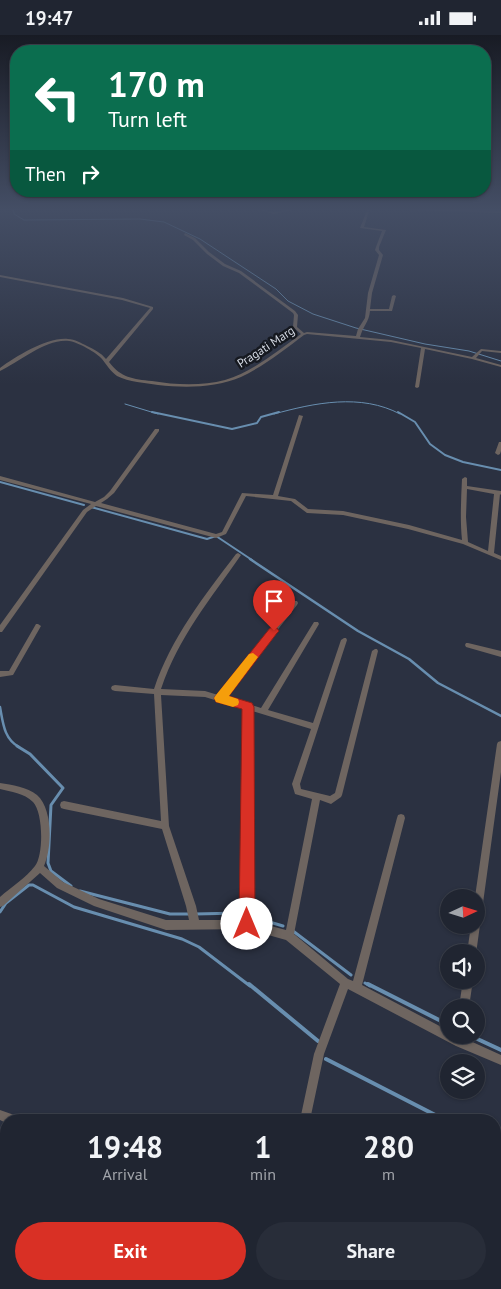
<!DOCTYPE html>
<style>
body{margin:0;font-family:"PT Sans",sans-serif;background:#282d39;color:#f1f3f6;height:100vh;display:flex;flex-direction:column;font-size:19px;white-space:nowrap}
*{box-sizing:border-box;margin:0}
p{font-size:16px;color:#a2a5ab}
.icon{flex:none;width:28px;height:28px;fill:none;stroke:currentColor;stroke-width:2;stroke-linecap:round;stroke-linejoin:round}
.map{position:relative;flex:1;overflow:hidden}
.sheet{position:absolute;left:0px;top:1079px;width:501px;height:176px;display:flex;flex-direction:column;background:#202531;border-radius:20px 20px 0 0;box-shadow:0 1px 4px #0004,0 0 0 1px #3d424d}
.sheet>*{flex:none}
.hud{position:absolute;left:10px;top:10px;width:481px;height:152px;border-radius:20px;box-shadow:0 1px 4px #0004,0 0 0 1px #3d424d;background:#0b6e4f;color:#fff;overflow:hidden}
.needle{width:32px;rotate:86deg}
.fabs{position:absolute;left:440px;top:854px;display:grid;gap:10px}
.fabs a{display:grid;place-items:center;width:45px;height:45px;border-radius:50%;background:#202531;box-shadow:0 1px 4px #0004,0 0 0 1px #3d424d;font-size:25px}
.pin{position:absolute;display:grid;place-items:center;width:42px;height:42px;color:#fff;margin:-51px -21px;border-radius:50% 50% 50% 0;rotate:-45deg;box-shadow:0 0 5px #0007}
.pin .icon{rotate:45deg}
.me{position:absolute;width:55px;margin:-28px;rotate:0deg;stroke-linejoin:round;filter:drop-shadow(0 0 4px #0008)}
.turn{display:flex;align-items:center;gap:18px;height:105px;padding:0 15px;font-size:22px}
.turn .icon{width:65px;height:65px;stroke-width:2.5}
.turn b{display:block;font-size:35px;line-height:42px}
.then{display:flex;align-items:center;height:48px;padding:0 15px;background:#0003;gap:10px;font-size:19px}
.eta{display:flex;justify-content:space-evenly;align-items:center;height:85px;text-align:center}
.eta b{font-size:30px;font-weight:700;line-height:35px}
.primary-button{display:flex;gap:10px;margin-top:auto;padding:10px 15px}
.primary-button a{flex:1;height:58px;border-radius:30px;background:#d93025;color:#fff;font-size:20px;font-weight:700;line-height:58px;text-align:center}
.primary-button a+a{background:#282d39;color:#f1f3f6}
.status{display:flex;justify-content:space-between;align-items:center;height:35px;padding:0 25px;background:#202531;direction:ltr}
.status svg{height:14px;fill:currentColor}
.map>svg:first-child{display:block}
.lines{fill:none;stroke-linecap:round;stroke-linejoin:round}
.stream-far4{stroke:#688eaf;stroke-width:1}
.stream-far3{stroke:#688eaf;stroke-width:2}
.stream-far2{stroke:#688eaf;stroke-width:2.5}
.stream-far1{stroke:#688eaf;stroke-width:3}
.stream{stroke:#688eaf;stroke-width:4}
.street{fill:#6e6560;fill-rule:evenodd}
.route{fill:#d93025;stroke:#8d1f18}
.slow{fill:#f59e0b}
.labels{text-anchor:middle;stroke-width:5;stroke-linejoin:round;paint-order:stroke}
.far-street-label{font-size:12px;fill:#d7dce6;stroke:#161920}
</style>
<div class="status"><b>19:47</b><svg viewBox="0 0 49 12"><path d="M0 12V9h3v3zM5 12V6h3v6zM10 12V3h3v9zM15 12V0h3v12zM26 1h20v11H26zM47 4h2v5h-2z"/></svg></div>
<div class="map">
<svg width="501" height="1254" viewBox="0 0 501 1254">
<rect width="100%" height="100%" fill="#2b3141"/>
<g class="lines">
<!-- stream-far4 -->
<path class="stream-far4" d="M13,173L14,179L24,185L140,184L164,187L200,204L276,254L288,266L313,279L356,293L425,309L469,316L501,326
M125,369L158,379
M274,379C314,368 361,358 400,379"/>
<!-- stream-far3 -->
<path class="stream-far3" d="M152,377L232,394L257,388L261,382L279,377
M398,377L415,387L430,409L445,420L463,427L501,435
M0,447L84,470
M91,472L207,504L216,501L252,525"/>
<!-- stream-far2 -->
<path class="stream-far2" d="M250,524L358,596L409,624L438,648L501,681
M0,672C3,688 4,704 19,712"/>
<!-- stream-far1 -->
<path class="stream-far1" d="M17,711L30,719L63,753L51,770L48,828L51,836L71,851
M80,856L170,879H189
M0,877L6,868L29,850H33L74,872L182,904L199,912L250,951
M195,879L240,878
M256,883L283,891
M293,896L351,940
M365,948L370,951"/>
<!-- stream -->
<path class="stream" d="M249,949L318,1006
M368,949L449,990
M471,1001L501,1015
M326,1024L445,1085
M495,1111L501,1115"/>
<!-- street -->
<path class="street" d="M253,173C260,173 267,177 274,177C283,177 292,173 300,173L274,179Z
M368,173H370L364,192L386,195L379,212V215L383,220L372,258L370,274H389L392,261L394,260L396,261L392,276H370C369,287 363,291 360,302L391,305L472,322L481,314L501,316V318L482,316L476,323L501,330V332L472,324L425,314L419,352L417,353L415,352L421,313L391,307L307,299L304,300C284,315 264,331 241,342C215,353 185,353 158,350C145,348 129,347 117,341C111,337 106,329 102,324C97,318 78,307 69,306C47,303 19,327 0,336V333C17,321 47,302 68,304C75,304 81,308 87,311C94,314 101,318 106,324L150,273L122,265L0,242V240L123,263L153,272V274L109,327C121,343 133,344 152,346C176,350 202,351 225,345C253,337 277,316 301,299L293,292L294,280L293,278L239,238L223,231L207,219L193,205L184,200L185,198L195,203L209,217L225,229L241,236L295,276L298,280L297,292L304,298L307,297L356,301L358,294L365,283L368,258L379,220L375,215L376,212L382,196L360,193Z
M376,173L501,176V178L377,174Z
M299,380L303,381L278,461L295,464L308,474L343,476L409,490L462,505C460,485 461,464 462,444L465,442L467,443V451L501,456V460L500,459L494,518L501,521V525L463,509L408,494L343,480L307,478L291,466L246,461L226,499L216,503L96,471L87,477L2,597H0V590L83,475L91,469L0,445V441L95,467L104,462L110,456L155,394H159V396L114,458L107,464L101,468L216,499L222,497L242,458L273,460ZM467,454L494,459L488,516L468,507L466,482Z
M499,407H501V416L500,419L498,420L495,418Z
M238,518L241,520C210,565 179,601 161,654L205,656L218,660L293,566H297L298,568L297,570L225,662L261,673L314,587H318L319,589L268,675L313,688L341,605L344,603H346L347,605L300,749L301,754L330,761L335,758L372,616L375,614H377L378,616L342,760L341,762L331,769L320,765L294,899L348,944L353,946L397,783L398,780L401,779L404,780L405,783L362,950L449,996V1000H457L501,1020V1030L456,1011L348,954L324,1019L310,1085H300L314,1019L340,949L286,905L247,894L166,895L94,871L57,853L40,838L3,871L0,872V862C11,852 26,843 35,831C44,819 43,777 33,767C24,758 11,757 0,754V748C12,750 27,752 37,760C53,774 52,813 44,831L63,847L99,864L166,885H189L186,871L162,794L64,774L61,773L60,770L61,767L64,766L161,786L154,659L115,656L112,655L111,653L112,651L115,650L154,654C171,603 204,561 236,519ZM161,660L205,662L244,674L242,885H199L196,871L169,791ZM252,676L311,694L292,749L295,759L312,764L286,895L252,886Z
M36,589H38L41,591L13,640L0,642V636H9Z
M466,608H468L501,616V622L466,612L465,610Z
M501,706V737L476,919V918H467L471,890H476V862H475L497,709L498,707Z
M463,945H473L469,972H459Z
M0,1075L17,1081L18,1085H6V1088L0,1085Z
M0,1192L6,1195V1207L0,1204Z
M54,1249H66L64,1254H52Z
M264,1249H276L275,1254H263Z"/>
</g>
<!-- sky -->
<linearGradient id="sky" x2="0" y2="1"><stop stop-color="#181b24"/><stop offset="0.5" stop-color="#444e65"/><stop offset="1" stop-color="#444e65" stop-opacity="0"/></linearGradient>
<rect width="501" height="349" fill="url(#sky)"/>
<!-- route -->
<path class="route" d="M274,592L277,593L279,596L277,598L229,661L252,668L254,672L255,889L252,895L247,897L242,895L239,889L242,674L216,667L214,663L270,593Z"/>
<!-- slow -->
<path class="slow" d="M253,618L258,622L229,661L238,664L239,667L238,670L233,672L216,667L214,663L216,660L249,619Z"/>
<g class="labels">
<!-- far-street labels -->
<g class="far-street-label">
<text transform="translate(266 312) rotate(-33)" y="4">Pragati Marg</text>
</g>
</g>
</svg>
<div class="fabs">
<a><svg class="needle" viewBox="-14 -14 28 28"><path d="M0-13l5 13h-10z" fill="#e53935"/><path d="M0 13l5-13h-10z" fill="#a2a5ab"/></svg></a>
<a><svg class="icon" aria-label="sound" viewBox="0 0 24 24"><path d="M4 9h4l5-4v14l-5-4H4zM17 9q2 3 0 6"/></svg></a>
<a><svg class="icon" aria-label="search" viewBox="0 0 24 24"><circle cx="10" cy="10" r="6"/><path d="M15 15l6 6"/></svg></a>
<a><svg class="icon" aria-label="layers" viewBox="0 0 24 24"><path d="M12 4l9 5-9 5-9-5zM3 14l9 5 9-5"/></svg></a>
</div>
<div class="pin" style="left:274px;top:596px;background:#d93025"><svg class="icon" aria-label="arrive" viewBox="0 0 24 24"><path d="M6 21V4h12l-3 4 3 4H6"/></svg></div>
<svg class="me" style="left:247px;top:889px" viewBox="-20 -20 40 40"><circle r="19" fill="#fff"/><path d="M0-13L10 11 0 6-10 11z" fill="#d93025"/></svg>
<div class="hud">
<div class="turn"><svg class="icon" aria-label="left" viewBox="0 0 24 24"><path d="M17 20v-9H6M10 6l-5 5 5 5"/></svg><div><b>170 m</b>Turn left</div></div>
<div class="then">Then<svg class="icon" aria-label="right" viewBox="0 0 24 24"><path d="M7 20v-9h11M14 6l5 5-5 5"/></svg></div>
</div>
<section class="sheet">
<div class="eta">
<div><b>19:48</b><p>Arrival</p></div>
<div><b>1</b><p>min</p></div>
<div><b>280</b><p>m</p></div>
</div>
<div class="primary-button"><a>Exit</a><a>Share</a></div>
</section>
</div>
